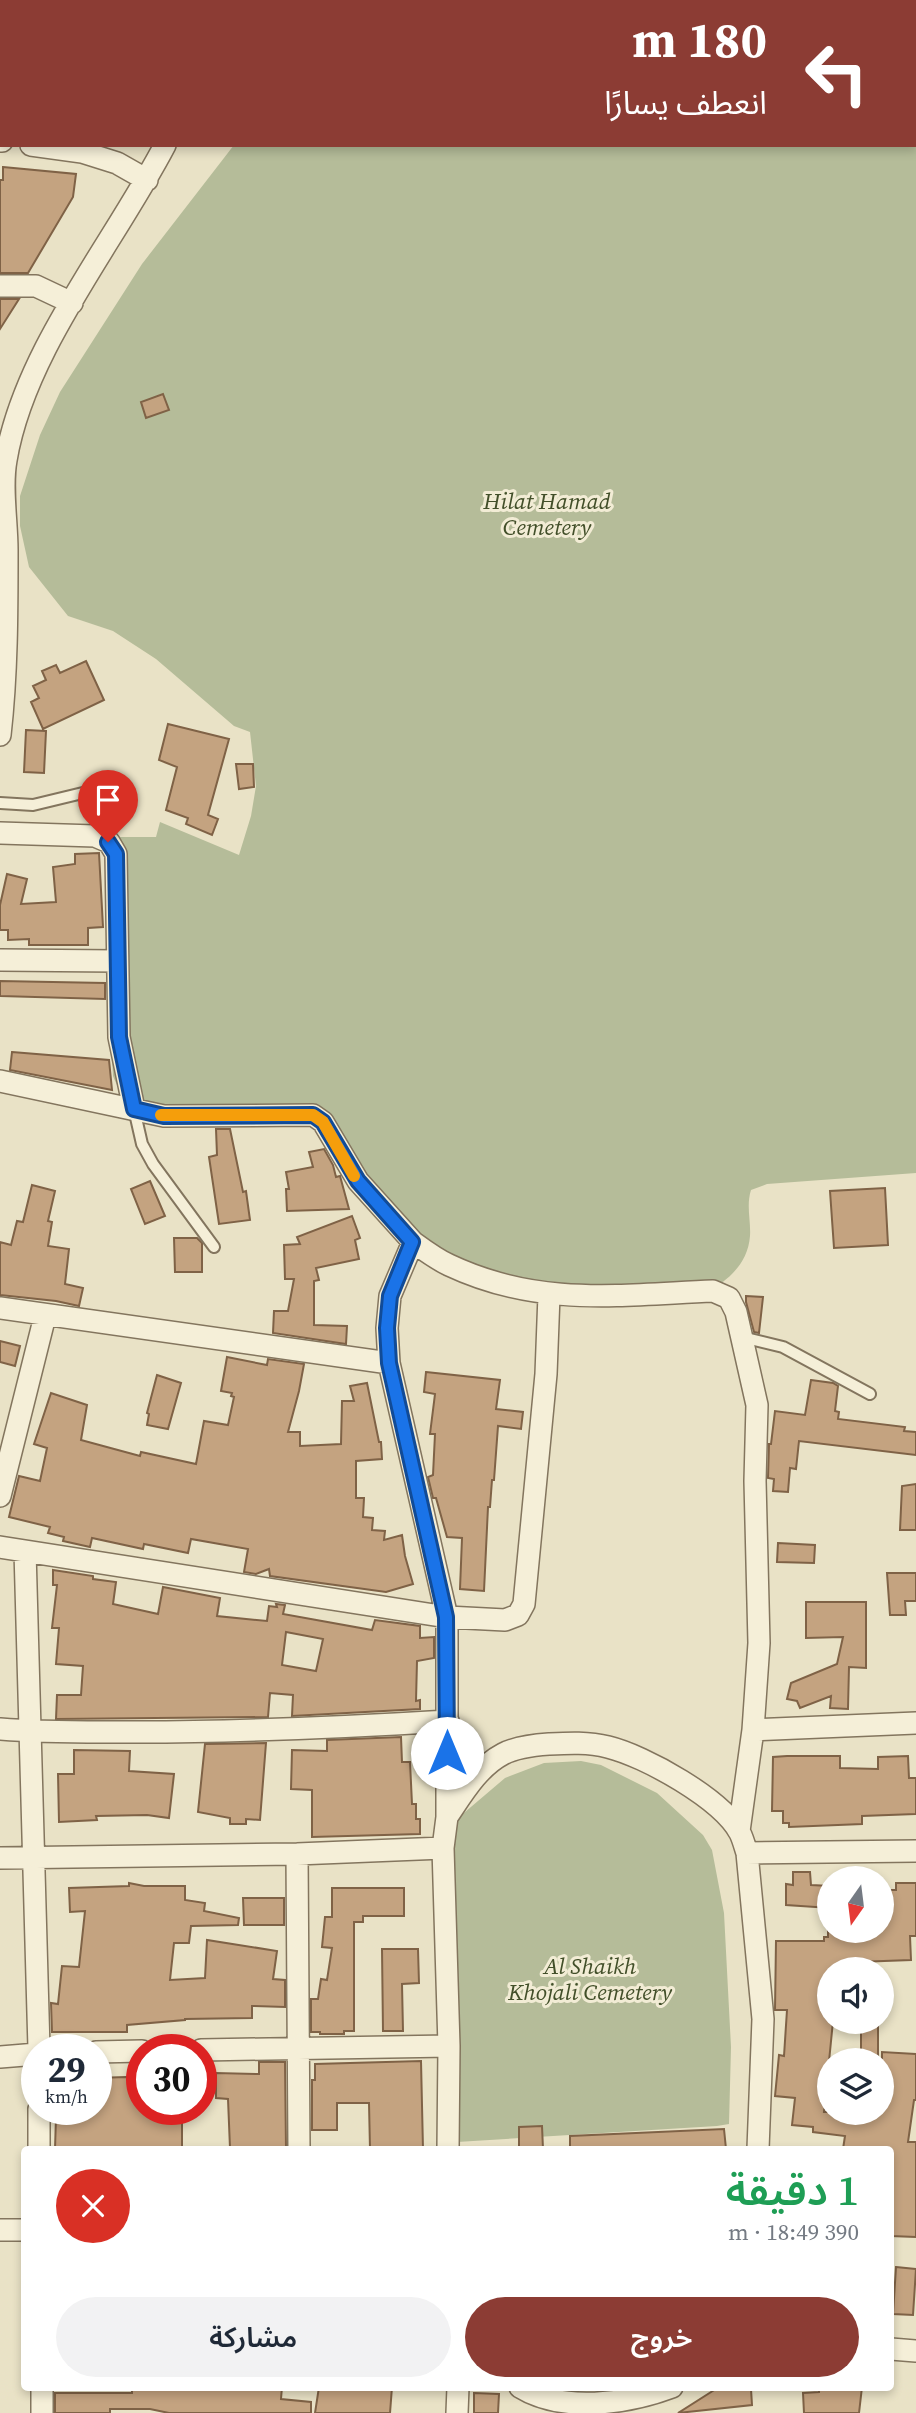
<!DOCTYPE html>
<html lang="ar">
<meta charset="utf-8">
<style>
body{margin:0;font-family:"Source Serif 4","Noto Sans Arabic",serif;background:#f2f2f3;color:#1f2937;direction:rtl;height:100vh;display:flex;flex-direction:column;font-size:26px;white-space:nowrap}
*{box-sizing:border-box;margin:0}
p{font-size:23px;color:#747a83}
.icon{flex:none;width:38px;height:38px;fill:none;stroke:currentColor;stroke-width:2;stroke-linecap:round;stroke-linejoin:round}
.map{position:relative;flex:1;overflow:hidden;direction:ltr}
.sheet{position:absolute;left:21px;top:2146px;width:873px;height:245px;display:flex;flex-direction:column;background:#fff;border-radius:7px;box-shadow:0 4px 10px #0003;direction:rtl}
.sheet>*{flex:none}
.top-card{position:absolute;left:0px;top:0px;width:917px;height:147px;box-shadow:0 4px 10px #0003;direction:rtl;background:#8c3c34;color:#fff;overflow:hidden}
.needle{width:46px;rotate:194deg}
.buttons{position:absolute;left:817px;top:1866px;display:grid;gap:14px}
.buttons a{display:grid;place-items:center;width:77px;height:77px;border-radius:50%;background:#fff;box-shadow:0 4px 10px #0003;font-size:35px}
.speed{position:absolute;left:21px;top:2034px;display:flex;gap:14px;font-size:35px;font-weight:700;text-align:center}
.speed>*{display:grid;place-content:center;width:91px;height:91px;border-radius:50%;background:#fff;box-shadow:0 4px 10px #0003;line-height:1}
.speed small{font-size:18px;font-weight:400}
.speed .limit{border:10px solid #d22;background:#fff;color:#111}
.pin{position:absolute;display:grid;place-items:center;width:60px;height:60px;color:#fff;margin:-72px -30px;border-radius:50% 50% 50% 0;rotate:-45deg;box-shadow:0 0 7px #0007}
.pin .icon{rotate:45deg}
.me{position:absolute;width:77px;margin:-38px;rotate:0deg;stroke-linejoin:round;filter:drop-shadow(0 0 5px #0008)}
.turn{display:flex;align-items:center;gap:24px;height:147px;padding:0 35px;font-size:32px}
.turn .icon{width:91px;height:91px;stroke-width:2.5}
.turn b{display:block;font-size:49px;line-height:60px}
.round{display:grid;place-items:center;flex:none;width:74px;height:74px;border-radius:37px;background:#f2f2f3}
.headline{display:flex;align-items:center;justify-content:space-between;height:119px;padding:0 35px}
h1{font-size:42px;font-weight:600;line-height:52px;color:#1e9e55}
.primary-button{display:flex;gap:14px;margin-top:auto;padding:14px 35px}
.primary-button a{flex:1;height:80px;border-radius:42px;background:#8c3c34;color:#fff;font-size:28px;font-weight:600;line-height:80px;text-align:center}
.primary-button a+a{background:#f2f2f3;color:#1f2937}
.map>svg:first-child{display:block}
.cemetery{fill:#b5bc99}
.building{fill:#c4a380;stroke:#7f6246;stroke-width:2;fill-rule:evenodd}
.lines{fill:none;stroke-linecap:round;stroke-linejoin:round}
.lane-casing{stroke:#83755e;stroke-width:14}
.street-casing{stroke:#83755e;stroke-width:24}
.lane{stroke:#f5efd8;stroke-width:10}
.street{stroke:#f5efd8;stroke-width:21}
.route-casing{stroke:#114b97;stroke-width:18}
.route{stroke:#1a73e8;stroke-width:12}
.slow{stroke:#f59e0b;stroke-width:12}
.labels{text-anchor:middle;stroke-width:6;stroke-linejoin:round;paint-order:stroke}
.park-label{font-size:23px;font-style:italic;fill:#424f29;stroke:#f2ecd5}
</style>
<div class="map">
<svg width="916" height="2413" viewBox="0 0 916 2413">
<rect width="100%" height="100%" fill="#e9e2c6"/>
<!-- cemetery -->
<path class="cemetery" d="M355,0H858L873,2H353Z
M916,7V1173L767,1184L751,1190C746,1206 751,1220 750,1236C748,1263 729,1280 707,1292L538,1296L450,1277L424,1256L317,1106L145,1109C129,1100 120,1094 113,1076L108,988L112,837H156L160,822L239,855L251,816L256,786L250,732L234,726L156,659L113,631L68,616L29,567L20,526V496L40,435L60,392L142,264L234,145H915Z
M581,1761L601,1765L657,1793L703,1835L712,1850L724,1913L731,2047L729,2124L717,2126L457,2142L448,1839L458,1818L505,1778L544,1763Z"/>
<!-- building -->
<path class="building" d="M3,167L76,174L73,197L28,273H0V180H3Z
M0,299H19L0,329Z
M163,394L169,410L146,418L141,402Z
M86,661L104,700L43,729L31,702L39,698L33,686L46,680L42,671L56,665L60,673Z
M168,724L229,739L208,815L218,819L212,835L186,824L188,818L166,810L177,767L159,760Z
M26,730L46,731L44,773L24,772Z
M236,764H253L254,787L239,789Z
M99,853L103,927L88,928V945H29V939L8,940V930H0V905L7,874L27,879L21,904L56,902L53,867L75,864V854Z
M0,981L105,983V999L0,996Z
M12,1052L109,1060L112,1090L10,1070Z
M216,1129H230L243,1192L246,1191L250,1220L219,1224L209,1157L217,1155Z
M324,1149L333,1165L336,1177L340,1176L349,1209L287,1211L286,1189H289L286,1172L313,1167L309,1152Z
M150,1181L165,1216L145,1224L131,1189Z
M32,1185L55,1191L48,1221L52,1222L48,1246L69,1249L65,1284L83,1288L79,1306L56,1301L0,1295V1242L11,1245L17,1221L23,1222Z
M885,1188L888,1245L834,1248L830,1191Z
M352,1216L360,1238L355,1240L359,1259L316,1268L319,1280L314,1281V1325L347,1326L346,1344L273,1333L274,1311H288L294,1279H285L284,1245L300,1244L297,1237Z
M174,1238H197L202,1243V1272H175Z
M746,1296L763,1297L759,1333L754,1332L746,1302Z
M0,1341L20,1346L15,1366L0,1362Z
M227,1357L267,1365L268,1359L304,1364L299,1391L288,1432H300V1446L341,1444L342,1401H354L350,1386L367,1383L379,1442H381L382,1459L356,1461V1498H364L363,1517L373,1518L372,1530L385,1531L384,1540L402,1535L405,1556L413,1584L386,1592L270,1576L269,1569L256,1574L244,1572L248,1549L191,1539L188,1553L144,1544L143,1549L92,1538L90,1547L63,1541L64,1537L48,1533L50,1527L9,1517L19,1476L40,1481L47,1448L34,1444L51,1393L87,1405L81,1440L140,1456L141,1452L196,1464L204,1421L228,1425L234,1397L231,1396L232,1393L221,1391Z
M426,1372L500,1380L496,1409L523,1412L521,1429L498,1426L494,1480H492L490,1507H488L484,1591L460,1589L462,1538L447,1537L436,1498H433L428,1477L433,1475L435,1434H430L435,1394L424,1392Z
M157,1375L181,1383L168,1429L147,1425L149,1414L147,1413Z
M811,1380L833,1383L838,1386L835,1411L839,1412L838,1419L905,1427L904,1431L916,1432V1455L799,1441L796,1469L790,1468L788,1492L773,1491L774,1479L768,1478L769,1444H771L775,1411L805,1415Z
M916,1484V1530H900L902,1486Z
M778,1543L815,1545L814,1563L777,1562Z
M53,1570L93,1576V1579L116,1582L113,1604L158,1614L163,1587L220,1598L217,1616L267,1621L269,1606L277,1607L276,1604L285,1605L283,1614L372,1630L375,1620L420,1626V1638L434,1637V1658L417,1661L416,1701L420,1700V1709L292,1716L293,1695L270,1693L268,1717L56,1719L57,1695H81L83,1666L56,1664L59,1628H52L57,1585H53ZM286,1632L323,1639L316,1671L282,1665Z
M887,1573H916V1601H905L906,1615H890Z
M806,1602H866V1668L849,1667L848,1709L830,1708L831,1696L800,1708L797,1701L787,1699L791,1683L837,1664L843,1637L806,1638Z
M401,1737L402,1762H410L412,1804H416V1819H420V1834L312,1837V1790L291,1789L292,1750L327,1751V1740Z
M266,1743L260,1820L246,1819V1824H230V1818L198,1812L205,1744Z
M74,1750L130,1751L129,1771L174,1774L169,1818L147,1815L96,1816L97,1820L59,1822L58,1774H74Z
M787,1756H840V1768L878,1769V1757L908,1756L909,1778H916V1814L862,1816V1824L789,1827V1823H783V1811H772L773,1757Z
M793,1872H810L811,1885L830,1886V1908L786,1905V1884L793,1885Z
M129,1883L144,1886H185V1900L205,1903L204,1911L239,1918L238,1925L191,1926L189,1943H174L170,1980L205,1978L207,1940L277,1951L273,1979L285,1980V2007L252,2006V2018L185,2019V2020L127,2025V2032H52L51,2003L58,2004L62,1966L79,1967L85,1911L70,1912L69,1888L129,1886Z
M896,1883H916V1936H910L911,1960L857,1962V1969H830V1983H827V2018H830V2021H833L824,2112H882V2052L916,2054V2100H914L908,2142H916V2237L891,2236V2149H843L845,2136L813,2132V2127L792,2125L795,2098L775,2096L779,2055L784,2056L787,2010H775L776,1941H824V1937H828V1930H882V1904H886V1890H896Z
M332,1888H404V1916H363V1922H354V2031H344V2034H320V2032H311V1999H318L321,1979L327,1980L332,1948L322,1947L325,1917H332Z
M243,1898H284V1925H244Z
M382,1949H418L419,1983L402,1984L403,2031H383Z
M861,2021H878V2060H861Z
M421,2061L423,2149H370L369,2103H337V2130H312V2080H315V2064Z
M259,2062H285L286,2149L230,2148L228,2099L216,2098V2073L259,2074Z
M126,2077L142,2079V2109H182V2149H55L56,2117H65L67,2109H96V2078Z
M542,2126L543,2149H519V2127Z
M724,2129L726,2149H570V2136Z
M896,2267L916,2269L913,2315L893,2314Z
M153,2387H282L281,2399L311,2402V2413H169L150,2409H110V2413H55V2393H132V2388Z
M319,2387H392L390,2413H315Z
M719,2387L751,2389L752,2405L678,2413Z
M819,2387H862L859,2413H804L803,2393L819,2392Z
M474,2393L499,2394L498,2413H474Z"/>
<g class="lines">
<!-- lane casing -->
<g class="lane-casing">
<path id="lane" d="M0,803L33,805L120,784
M134,1109L142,1144L153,1164L214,1247
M742,1337L783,1347L870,1394"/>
</g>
<!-- street casing -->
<g class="street-casing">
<path id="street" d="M260,2L261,0
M0,45H2
M0,141H2
M31,145L82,152L117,163L147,180
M0,286H36L72,303
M0,735C7,674 7,611 7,550C7,522 1,487 6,460C24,351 114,243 165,145
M0,833L95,836L109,842L116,854L119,1037L134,1109
M0,960L117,961
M0,1081L164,1116L313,1115L323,1122L358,1181L413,1242L390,1296L387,1328L389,1363L447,1617V1817L443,1848L449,2046L448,2149
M413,1242C424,1250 436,1259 449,1265C538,1307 618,1295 713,1291L729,1298L736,1312L757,1405L755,1481L759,1643L753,1730L739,1831
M0,1308L389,1363
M0,1496L45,1316
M0,1547L447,1617L505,1620L518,1615L524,1604L546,1374L549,1295
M25,1551L39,2049
M0,1729C46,1733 92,1732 139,1732C242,1732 345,1727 448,1721
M753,1730L916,1723
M447,1817C462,1795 478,1767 503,1754C516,1747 535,1745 549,1744C569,1743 588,1742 608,1747C645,1756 722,1799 740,1833C743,1839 745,1847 747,1853L763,2019L758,2149
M747,1853L916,1851
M297,1854L299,2149
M0,1858L297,1854L443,1848
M201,2050L449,2046
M96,2052L142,2051
M0,2057L37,2054
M39,2149V2109
M0,2230H24
M891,2349L916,2351
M42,2387V2413
M520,2387C562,2413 627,2404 672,2387
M457,2413L458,2387"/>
</g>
<!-- lane -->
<use href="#lane" class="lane"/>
<!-- street -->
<use href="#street" class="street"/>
</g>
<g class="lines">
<!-- route casing -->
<g class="route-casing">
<path id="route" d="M108,842L116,854L119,1037L134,1109L164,1116L313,1115L323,1122L358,1181L412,1242L390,1296L387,1328L389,1363L446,1617L447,1753"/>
</g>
<!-- route -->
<use href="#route" class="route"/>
<!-- slow -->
<path class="slow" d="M161,1115H313L323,1122L354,1176"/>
</g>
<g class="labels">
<!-- park labels -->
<g class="park-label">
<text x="547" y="509">Hilat Hamad<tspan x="547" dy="26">Cemetery</tspan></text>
<text x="590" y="1974">Al Shaikh<tspan x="590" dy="26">Khojali Cemetery</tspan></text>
</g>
</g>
</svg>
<div class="buttons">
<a><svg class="needle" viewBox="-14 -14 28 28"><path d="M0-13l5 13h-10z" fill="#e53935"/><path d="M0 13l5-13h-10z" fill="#747a83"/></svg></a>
<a><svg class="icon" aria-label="sound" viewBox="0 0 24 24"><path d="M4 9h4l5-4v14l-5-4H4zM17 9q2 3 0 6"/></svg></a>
<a><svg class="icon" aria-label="layers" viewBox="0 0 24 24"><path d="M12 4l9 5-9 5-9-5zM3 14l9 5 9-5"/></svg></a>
</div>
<div class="speed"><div>29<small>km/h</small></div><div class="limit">30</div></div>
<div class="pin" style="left:108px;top:842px;background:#d93025"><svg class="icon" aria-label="arrive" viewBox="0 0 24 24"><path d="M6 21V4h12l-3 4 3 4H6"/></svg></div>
<svg class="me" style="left:447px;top:1753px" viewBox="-20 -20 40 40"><circle r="19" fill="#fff"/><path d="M0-13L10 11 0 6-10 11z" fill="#1a73e8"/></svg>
<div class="top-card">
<div class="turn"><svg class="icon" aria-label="left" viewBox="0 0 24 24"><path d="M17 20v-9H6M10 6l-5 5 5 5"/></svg><div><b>180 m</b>انعطف يسارًا</div></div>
</div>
<section class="sheet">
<div class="headline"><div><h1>1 دقيقة</h1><p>390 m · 18:49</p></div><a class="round" style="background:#d93025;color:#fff"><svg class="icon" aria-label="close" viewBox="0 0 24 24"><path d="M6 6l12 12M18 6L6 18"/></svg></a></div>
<div class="primary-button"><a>خروج</a><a>مشاركة</a></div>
</section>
</div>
